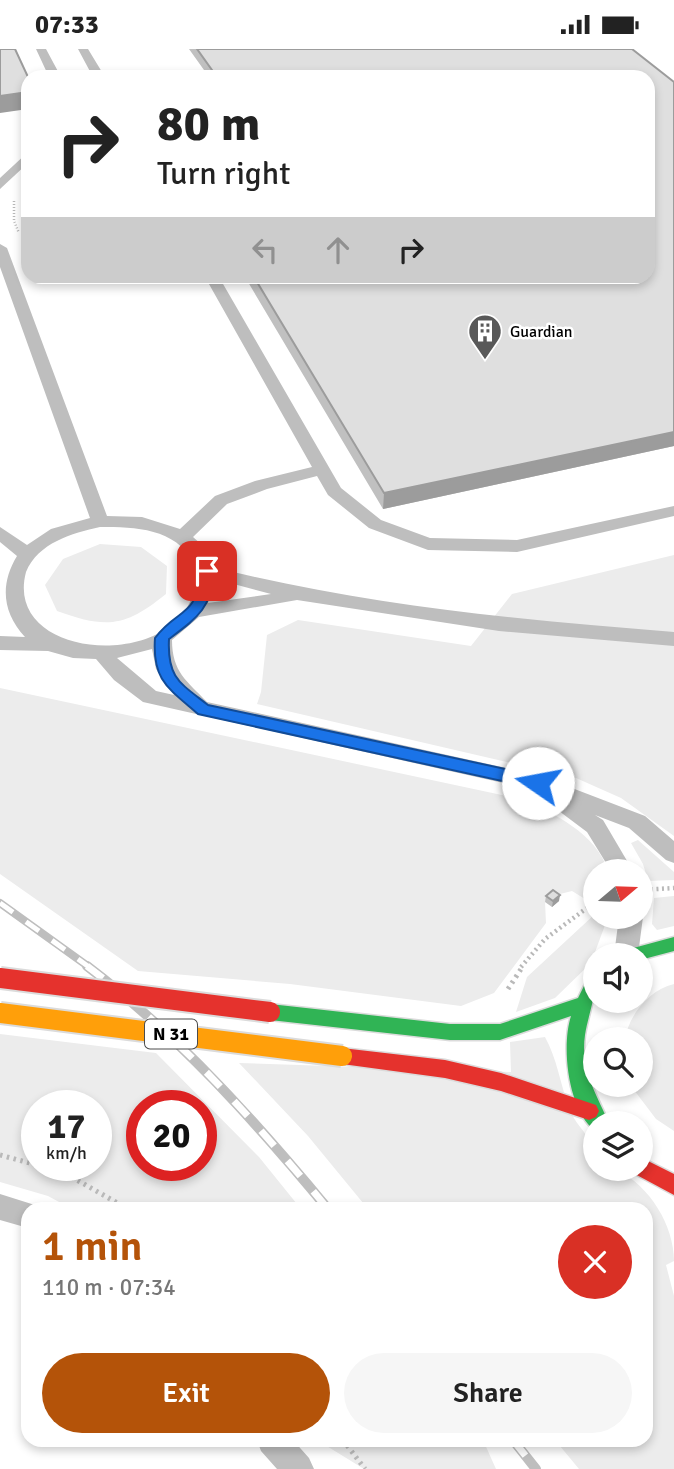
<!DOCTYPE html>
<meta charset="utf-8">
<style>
body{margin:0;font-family:Signika,sans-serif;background:#f6f6f6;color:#222;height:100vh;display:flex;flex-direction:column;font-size:26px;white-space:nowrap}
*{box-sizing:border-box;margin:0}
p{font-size:23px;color:#767676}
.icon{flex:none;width:38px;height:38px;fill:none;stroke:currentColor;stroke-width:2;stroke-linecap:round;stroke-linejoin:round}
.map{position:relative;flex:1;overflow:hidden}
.details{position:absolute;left:21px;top:1153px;width:632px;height:245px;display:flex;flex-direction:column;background:#fff;border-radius:21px;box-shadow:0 4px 10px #0003}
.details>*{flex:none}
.hud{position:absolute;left:21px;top:21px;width:634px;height:214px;border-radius:21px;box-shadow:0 4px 10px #0003;background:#fff;color:#222;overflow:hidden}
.needle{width:46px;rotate:71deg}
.controls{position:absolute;left:583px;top:810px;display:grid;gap:14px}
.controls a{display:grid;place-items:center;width:70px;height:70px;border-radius:50%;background:#fff;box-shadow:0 4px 10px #0003;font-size:35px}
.speed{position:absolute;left:21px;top:1041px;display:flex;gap:14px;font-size:35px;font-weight:700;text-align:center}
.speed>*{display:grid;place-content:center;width:91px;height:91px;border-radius:50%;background:#fff;box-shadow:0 4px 10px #0003;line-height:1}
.speed small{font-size:18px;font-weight:400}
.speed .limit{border:10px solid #d22;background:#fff;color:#111}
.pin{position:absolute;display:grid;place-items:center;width:60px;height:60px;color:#fff;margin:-30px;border-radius:14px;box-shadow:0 4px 10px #0006}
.me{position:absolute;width:77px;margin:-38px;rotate:282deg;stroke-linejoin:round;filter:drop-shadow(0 0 5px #0008)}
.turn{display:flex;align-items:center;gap:24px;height:147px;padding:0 21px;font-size:32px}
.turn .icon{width:91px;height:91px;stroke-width:2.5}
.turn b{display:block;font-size:49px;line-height:60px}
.lanes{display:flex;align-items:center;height:66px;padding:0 21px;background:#0003;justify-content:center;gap:35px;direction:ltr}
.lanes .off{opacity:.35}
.round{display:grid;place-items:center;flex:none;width:74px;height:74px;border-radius:37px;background:#f6f6f6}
.summary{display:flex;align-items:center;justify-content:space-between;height:119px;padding:0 21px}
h1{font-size:42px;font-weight:600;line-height:52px;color:#b45309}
.cta{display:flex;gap:14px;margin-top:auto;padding:14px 21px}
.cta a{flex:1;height:80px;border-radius:42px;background:#b45309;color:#fff;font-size:28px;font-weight:600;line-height:80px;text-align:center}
.cta a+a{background:#f6f6f6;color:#222}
.status{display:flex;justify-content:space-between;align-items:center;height:49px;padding:0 35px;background:#fff;direction:ltr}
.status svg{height:19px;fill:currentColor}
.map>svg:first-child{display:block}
.green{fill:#ececec;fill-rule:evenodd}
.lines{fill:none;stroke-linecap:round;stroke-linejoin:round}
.fast-casing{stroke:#dbdbdb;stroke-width:3}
.jam-casing{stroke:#dbdbdb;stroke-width:3}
.path-far2{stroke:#b9b9b9;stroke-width:2.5;stroke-dasharray:1 2;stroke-linecap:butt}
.path-far1{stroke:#b9b9b9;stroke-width:4.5;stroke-dasharray:2 3.5;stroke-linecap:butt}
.path{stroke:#b9b9b9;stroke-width:5;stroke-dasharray:2.5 4.5;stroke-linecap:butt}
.lane{fill:#bebebe;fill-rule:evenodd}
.fast{fill:#30b455;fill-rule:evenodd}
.jam{fill:#e5322d;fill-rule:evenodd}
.rail-far1-casing{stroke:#bebebe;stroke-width:8}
.rail-casing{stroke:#bebebe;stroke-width:10}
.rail-far1{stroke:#fff;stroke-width:5;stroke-dasharray:16;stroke-linecap:butt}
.rail{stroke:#fff;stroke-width:7;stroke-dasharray:20;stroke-linecap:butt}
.slow-bridge-casing{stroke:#dbdbdb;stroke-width:24;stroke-linecap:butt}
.jam-bridge-casing{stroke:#dbdbdb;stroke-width:24;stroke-linecap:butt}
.slow-bridge{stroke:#ff9f0a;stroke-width:20}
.jam-bridge{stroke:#e5322d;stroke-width:20}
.wall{fill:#c0c0c0}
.shaded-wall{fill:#9c9c9c}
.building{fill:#dfdfdf;stroke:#9c9c9c;stroke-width:2}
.route{fill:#1a73e8;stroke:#114b97;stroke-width:2}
.labels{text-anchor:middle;stroke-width:5;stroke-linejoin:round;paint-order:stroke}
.far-poi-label{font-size:16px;fill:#000;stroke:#fff;text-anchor:start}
.shield{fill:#fff;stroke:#4c4c4c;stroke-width:2}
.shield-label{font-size:18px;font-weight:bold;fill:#000}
</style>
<div class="status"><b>07:33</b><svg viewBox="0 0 49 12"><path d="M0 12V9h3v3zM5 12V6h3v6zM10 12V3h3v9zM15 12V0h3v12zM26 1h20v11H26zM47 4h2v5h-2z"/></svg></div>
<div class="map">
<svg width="674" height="1420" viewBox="0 0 674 1420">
<rect width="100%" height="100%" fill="#fff"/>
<!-- green -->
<path class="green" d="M100,495L141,498L167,517L166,545C125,578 107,580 57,562L45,536L63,510Z
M674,506V787L621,749L576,729L257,655L261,643L267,586L298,571L471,597L512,545Z
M0,639L521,750C555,765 596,784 608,822H595V846L585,850L572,842L552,847L545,853L546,874L494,944L461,957L290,935L138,922L0,825Z
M638,791L674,823V831L648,832L643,815L631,794Z
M674,847V877L657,881L652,875L654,849Z
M595,865V868H608L591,914L555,949L516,963L527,928Z
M674,935V1082L656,1070L634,1041L632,1036H640V990H625C629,966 649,941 674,935Z
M0,985L156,1004L259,1108L301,1160H72L48,1147L0,1133ZM37,1057H96V1116H37ZM142,1057H201V1116H142Z
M545,988C557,1010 560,1033 568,1056C578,1085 595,1082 595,1120C602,1120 612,1118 617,1121C650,1137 674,1177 674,1212L666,1216L674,1247V1420H579L555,1391H646V1160H368L308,1087L239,1014L511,1023L510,993Z
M317,1391H483L496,1420H364Z"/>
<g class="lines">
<!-- fast casing -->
<g class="fast-casing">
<path id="fast" d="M674,888V902L640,911V906H623L626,901Z
M592,931L595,932C595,951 588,967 585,986C580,1020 596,1044 609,1074H595V1082C568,1061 561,998 571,967L500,991H450L270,971L263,969L261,963L263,957L270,955L450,975H500L578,949L586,933Z"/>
</g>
<!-- jam casing -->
<g class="jam-casing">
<path id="jam" d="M342,999L445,1011L501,1024L596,1056L599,1062L596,1068L589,1071L501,1042L445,1029L342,1015L335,1013L333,1007L335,1001Z
M640,1108L674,1125V1146L633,1124L631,1120H640Z"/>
</g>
<!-- path-far2 -->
<path class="path-far2" d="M14,152V172L19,184"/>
<!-- path-far1 -->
<path class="path-far1" d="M640,841L674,839
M521,918L545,890L595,853"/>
<!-- path -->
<path class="path" d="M508,940L523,917
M0,1106L37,1116
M39,1116L61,1122L128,1160
M343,1391L365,1420"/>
<!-- lane -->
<path class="lane" d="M36,0H46L61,28H49Z
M78,0H88L105,28H93Z
M28,103V114L0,140V129Z
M0,195L7,199L107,467L142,468L180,480L215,447L255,432L312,418L205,228H219L341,439L381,471L430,489L517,491L674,457V467L517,503L428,501L369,479L328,446L317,427L267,440L227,455L193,488L202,496L213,518C365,556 518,571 674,583V597L499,582L297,551L199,568L172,591C172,623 187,632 207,653L538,726L645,767L674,792V814L666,811L629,779L595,766L603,771L633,822H611L587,783L551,756L550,747L534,741L143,653L114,631L96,610L73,609L48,602L0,601V587L25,588C2,563 0,535 17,507L0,493V478L27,496L51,480L90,469L0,218ZM100,478C136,478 175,479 194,514C213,624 0,621 26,523C38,494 72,484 100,478ZM215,530L271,545L208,554ZM152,600L156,620L174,646L156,642L117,609Z
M640,864L643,868L638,906H614L619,868H640Z
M0,1145L38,1157L39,1160H28V1179L0,1171Z
M257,1391H293L309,1409L314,1420H277L261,1402Z"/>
<!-- fast -->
<use href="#fast" class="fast"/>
<!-- jam -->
<use href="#jam" class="jam"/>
<!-- rail-far1 casing -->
<g class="rail-far1-casing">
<path id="rail-far1" d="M0,854L89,918"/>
</g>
<!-- rail casing -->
<g class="rail-casing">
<path id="rail" d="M87,917C178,986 255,1072 328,1160
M513,1391L536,1420"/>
</g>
<!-- rail-far1 -->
<use href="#rail-far1" class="rail-far1"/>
<!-- rail -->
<use href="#rail" class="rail"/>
<!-- slow-bridge casing -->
<g class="slow-bridge-casing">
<path id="slow-bridge" d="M0,964L342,1007"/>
</g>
<!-- jam-bridge casing -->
<g class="jam-bridge-casing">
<path id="jam-bridge" d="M0,929L270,963"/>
</g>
<!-- slow-bridge -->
<use href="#slow-bridge" class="slow-bridge"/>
<!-- jam-bridge -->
<use href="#jam-bridge" class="jam-bridge"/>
</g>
<!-- wall -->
<path class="wall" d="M189,0H632L674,33V397L383,460L245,228H648V28H209Z
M546,847L559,852L552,858L545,853Z"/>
<!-- shaded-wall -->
<path class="shaded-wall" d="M28,43V60L0,64V47Z
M674,383V397L383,460L384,444Z
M560,846L559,852L552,858L553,852Z"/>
<!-- building -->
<path class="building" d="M0,0H15L28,28V43L0,47Z
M197,0H632L674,33V383L384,444L254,228H648V28H217Z
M553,841L560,846L553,852L546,847Z"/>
<!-- route -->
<path class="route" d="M207,517L214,522C212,559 197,569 169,590C167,629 180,634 208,656L538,727L546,734L544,738L538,740L198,665C168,639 152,631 155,589C178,558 197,570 200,522Z"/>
<!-- icons -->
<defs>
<g id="building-pin" transform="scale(1.75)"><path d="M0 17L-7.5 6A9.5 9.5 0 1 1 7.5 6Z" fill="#595959" stroke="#fff"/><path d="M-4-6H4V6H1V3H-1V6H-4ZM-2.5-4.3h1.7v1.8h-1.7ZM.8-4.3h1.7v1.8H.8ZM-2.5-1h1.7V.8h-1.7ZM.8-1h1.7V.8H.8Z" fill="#fff"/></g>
</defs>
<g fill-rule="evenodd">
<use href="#building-pin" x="485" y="282"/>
</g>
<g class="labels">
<!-- far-poi labels -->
<g class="far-poi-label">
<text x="510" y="288">Guardian</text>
</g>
<!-- shield labels -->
<rect class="shield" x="145" y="970.5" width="52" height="29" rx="5"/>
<g class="shield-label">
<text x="171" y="991">N 31</text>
</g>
</g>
</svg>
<div class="controls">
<a><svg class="needle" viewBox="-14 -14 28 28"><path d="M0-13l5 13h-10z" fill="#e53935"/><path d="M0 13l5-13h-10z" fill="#767676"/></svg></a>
<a><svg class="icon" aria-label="sound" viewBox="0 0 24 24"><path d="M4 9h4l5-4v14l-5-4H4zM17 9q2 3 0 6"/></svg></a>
<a><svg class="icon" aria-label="search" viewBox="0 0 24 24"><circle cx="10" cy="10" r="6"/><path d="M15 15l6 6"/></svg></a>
<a><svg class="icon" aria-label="layers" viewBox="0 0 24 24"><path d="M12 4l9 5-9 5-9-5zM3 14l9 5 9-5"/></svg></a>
</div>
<div class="speed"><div>17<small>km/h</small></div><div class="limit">20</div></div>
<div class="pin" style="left:207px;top:522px;background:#d93025"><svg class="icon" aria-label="arrive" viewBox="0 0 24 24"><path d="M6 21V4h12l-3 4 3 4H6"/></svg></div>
<svg class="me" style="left:538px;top:734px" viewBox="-20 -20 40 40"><circle r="19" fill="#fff"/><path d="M0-13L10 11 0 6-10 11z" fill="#1a73e8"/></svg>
<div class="hud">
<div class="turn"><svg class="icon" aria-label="right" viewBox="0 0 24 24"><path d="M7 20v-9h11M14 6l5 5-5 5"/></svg><div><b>80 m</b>Turn right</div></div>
<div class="lanes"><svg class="icon off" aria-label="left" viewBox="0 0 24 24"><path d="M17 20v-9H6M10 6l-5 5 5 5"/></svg><svg class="icon off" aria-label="ahead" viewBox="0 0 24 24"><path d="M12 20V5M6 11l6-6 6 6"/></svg><svg class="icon" aria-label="right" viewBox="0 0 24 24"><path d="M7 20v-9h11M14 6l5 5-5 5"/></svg></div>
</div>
<section class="details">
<div class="summary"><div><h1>1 min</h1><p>110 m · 07:34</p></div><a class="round" style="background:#d93025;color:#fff"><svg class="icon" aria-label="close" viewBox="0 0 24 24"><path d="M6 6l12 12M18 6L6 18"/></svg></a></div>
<div class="cta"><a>Exit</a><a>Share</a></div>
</section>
</div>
